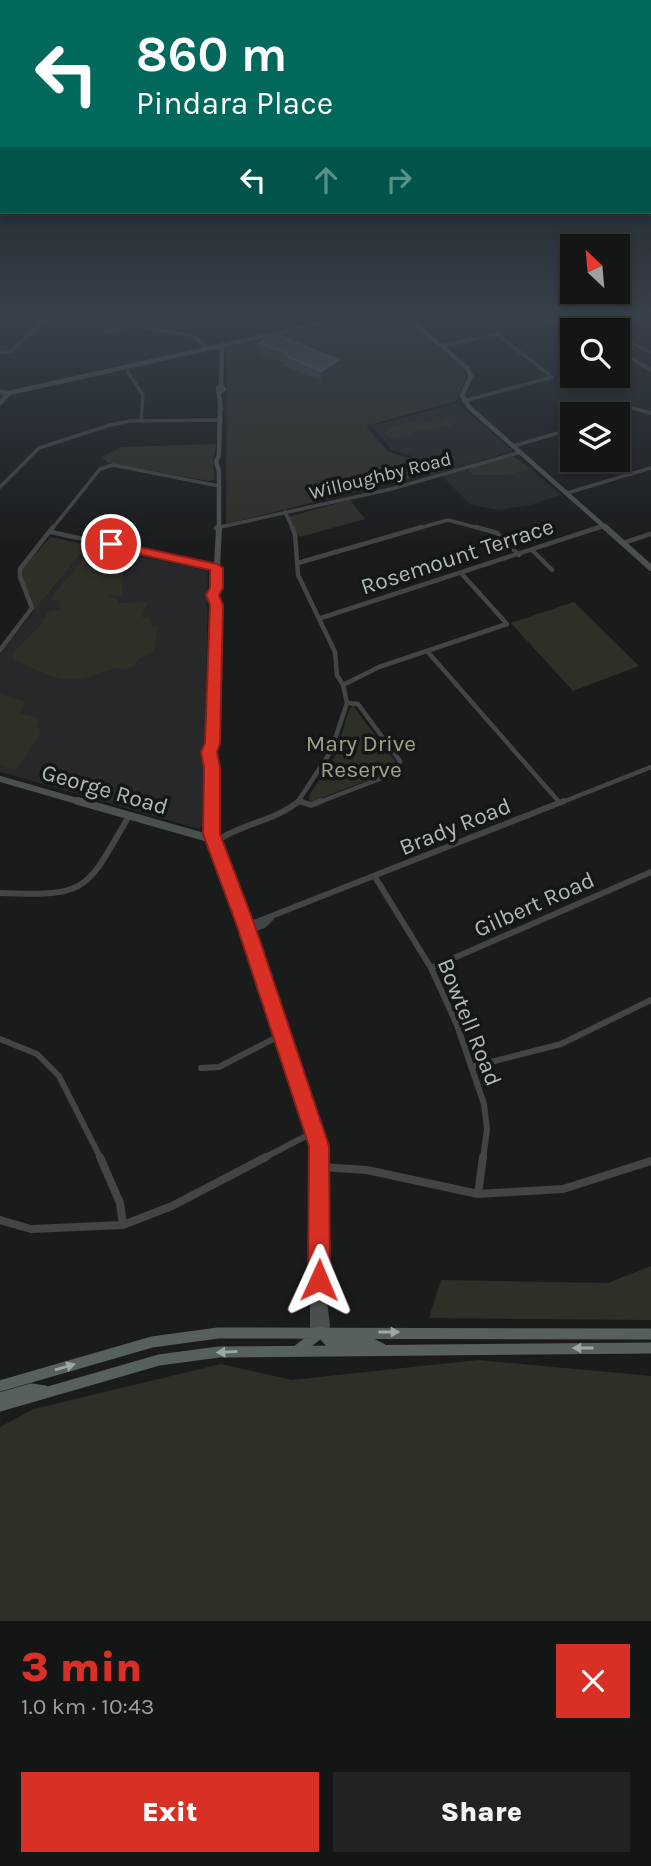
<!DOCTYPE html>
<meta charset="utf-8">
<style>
body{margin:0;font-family:Karla,sans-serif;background:#212222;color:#f1f3f6;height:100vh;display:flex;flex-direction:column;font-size:26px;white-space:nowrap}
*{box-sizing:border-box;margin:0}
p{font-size:23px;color:#9d9fa0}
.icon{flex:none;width:38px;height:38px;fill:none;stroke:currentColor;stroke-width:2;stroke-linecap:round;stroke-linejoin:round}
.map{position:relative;height:1621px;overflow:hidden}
.drawer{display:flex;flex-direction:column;background:#141515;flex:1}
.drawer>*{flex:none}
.top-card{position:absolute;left:0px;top:0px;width:651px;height:214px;box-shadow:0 4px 10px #0003,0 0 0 2px #333434;background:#00695c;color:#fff;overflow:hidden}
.needle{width:46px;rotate:334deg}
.buttons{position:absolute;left:560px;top:234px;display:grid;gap:14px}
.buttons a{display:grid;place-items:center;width:70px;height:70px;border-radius:0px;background:#141515;box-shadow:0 4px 10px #0003,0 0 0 2px #333434;font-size:35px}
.pin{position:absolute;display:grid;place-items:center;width:60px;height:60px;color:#fff;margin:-30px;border:4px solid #fff;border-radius:50%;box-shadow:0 2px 7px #0007}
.me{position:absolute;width:77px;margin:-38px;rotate:1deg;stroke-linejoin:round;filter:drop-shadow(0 0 5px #0008)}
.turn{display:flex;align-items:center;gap:24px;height:147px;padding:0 21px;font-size:32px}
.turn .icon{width:91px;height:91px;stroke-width:2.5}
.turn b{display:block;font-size:49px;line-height:60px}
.lanes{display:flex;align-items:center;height:66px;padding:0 21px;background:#0003;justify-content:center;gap:35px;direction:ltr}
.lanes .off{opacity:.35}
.round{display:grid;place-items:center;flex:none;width:74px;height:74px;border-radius:0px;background:#212222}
.head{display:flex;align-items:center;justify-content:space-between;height:119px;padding:0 21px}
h1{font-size:42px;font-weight:800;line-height:52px;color:#d93025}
.primary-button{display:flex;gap:14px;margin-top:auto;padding:14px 21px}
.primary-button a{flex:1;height:80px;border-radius:0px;background:#d93025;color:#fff;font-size:28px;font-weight:800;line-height:80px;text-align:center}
.primary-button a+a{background:#212222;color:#f1f3f6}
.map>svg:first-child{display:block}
.built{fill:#262829}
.green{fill:#2e3028}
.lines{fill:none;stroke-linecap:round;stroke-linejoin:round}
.stream{stroke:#384842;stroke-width:2}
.street-far3{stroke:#414545;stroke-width:3.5}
.street-far2{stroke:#414545;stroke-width:4.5}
.street-far1{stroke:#414545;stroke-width:6}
.street{stroke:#414545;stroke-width:8}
.secondary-far3{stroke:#4a5050;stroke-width:4.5}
.secondary-far2{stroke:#4a5050;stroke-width:6}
.secondary-far1{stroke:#4a5050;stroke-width:8}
.secondary{stroke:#4a5050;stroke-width:10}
.primary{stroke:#585f5f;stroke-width:11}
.wall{fill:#3f4344}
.shaded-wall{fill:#2b2e2f}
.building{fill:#4b5050;stroke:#5b6060;stroke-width:2}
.oneway{fill:#9da8a6}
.route{fill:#d93025;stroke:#8d1f18;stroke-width:2}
.labels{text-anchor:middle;stroke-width:7;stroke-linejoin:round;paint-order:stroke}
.far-street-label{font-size:19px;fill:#aebab8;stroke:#151717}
.street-label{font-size:23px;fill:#aebab8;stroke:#151717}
.park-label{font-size:23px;fill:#9ca288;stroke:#151717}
</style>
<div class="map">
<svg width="651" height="1621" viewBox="0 0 651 1621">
<rect width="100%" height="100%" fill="#1a1c1c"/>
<!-- built -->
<path class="built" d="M457,403L513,451L432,475L412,456L392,450L371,426Z
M465,469L473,475H508L531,469L561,495L530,505L499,510L471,505L442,476Z
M88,545L208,571L204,825L199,829L0,772V653Z"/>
<!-- green -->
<path class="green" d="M358,318H404L462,368L466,376L456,401L366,426L387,451L410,459L427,474L226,524L227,348Z
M422,419L427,423L439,419L438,421L442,422L445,419L458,422L446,428L444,426L424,432L421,429L412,432L413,434L392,440L384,433L388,429Z
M216,444L213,462L215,479L209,481L108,463L102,457L121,447Z
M513,456L531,469L508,475H472L467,469Z
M350,500L365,519L300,537L288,517Z
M50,537L88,545L34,611L19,573Z
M91,550L129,558L123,566L122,597L107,595L117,599L119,603L148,602L142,617L151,620L152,626L158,627L154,650L138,660L134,667L121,670L118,668C100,671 82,683 62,679C49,677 28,665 14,660L12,656L14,652L43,622L39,617L44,619L47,612L61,609L57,606L59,601L50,599Z
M574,602L639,666L573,691L511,623Z
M0,694L26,702L19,713L36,717L39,723L36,727L41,729L39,736L16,770L0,765Z
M353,706L395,761L396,765L390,772L313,801L309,800L310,794L335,757L349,710Z
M651,1266V1320L429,1318L441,1280L608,1283Z
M478,1360L651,1376V1621H0V1427L34,1409L221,1364L292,1380Z"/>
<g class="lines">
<!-- stream -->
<path class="stream" d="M593,318L612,331
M618,335L651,353"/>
<!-- street-far3 -->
<path class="street-far3" d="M136,318L133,325L193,336L207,348
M569,318L588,331
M104,332L132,325
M441,346L497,334L552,377L464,401
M618,351L651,370
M0,353L11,351L47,318
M127,371L143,395L141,421
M610,415L622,405L651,413
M513,446L572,429
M0,487L39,448L110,425L130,421L221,420
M567,493L651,468
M285,512L293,529
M216,528L391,489L521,452
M52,529L100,469L113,465L219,486
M416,529L448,520L482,529
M595,529L604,526"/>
<!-- street-far2 -->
<path class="street-far2" d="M292,527L295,534L298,575L335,652L337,675L343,685L347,703L331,751L297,803
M476,527L497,533L519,555
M216,528L220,527
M51,532L217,568
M623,543L651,534
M532,550L552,570
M298,563L422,527
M321,618L600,527
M0,650L32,608L20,577V569L53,527
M427,651L560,803
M343,685L379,667L507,624L461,573
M299,801L304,803
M317,803L390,775L398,768L400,761L358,704L347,703
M560,803L651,767"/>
<!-- street-far1 -->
<path class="street-far1" d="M299,801L311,805L321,801
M218,840C244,823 275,821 299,801
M375,877L431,968L457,1025L484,1104L487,1129L483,1159
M0,893C91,897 86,889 129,816
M246,926L564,801
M248,931L264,925L271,918
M431,968L651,872
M0,1039L37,1054L59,1076L101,1159
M471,1067L561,1044L651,1000
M201,1068L219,1067L283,1034
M262,1159L304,1137L316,1134"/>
<!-- street -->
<path class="street" d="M100,1157L120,1203L123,1225
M321,1167L367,1170L478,1194L563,1189L651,1161
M478,1194L483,1157
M0,1220L31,1229L123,1225L172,1206L266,1157"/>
<!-- secondary-far3 -->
<path class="secondary-far3" d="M409,318L467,368L471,376L462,395L469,407L607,529
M221,385L218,388L221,409
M0,392L9,393L345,318
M220,392L224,389L221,385L222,345
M0,403L9,393
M219,529V471L216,462L219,455L220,408"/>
<!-- secondary-far2 -->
<path class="secondary-far2" d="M605,527L651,568
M212,742L216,758L212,767
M0,779L84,803
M213,803L209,752L212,742L217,650L213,595L216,588L219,527"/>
<!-- secondary-far1 -->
<path class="secondary-far1" d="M78,801L215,840
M212,801L213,809
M213,806L210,818L213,839L246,926L319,1146V1159"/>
<!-- secondary -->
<path class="secondary" d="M319,1157V1280L325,1325L321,1332
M319,1296L315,1308V1325L321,1332"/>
<!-- primary -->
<path class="primary" d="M321,1332L331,1343L372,1344L382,1349
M298,1350L321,1332
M0,1386L152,1342L218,1333L651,1334
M0,1398L31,1389L45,1391
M0,1406L159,1360L219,1352L651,1348"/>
</g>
<!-- wall -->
<path class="wall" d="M259,343L338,370L321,381L284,366V362L260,353Z"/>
<!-- shaded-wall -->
<path class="shaded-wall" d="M338,360V370L321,381V371Z"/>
<!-- building -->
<path class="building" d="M275,334L338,360L321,371L284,355L287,353L259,343Z"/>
<!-- one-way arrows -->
<defs><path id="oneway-solid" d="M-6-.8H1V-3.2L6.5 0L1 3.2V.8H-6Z" transform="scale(1.75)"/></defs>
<g class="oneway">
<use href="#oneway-solid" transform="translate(389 1332)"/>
<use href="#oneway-solid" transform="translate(583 1348) rotate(180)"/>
<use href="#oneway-solid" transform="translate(227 1352) rotate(177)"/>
<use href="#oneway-solid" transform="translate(65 1367) rotate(-16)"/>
</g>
<!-- sky -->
<linearGradient id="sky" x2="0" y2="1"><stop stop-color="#0e0f0f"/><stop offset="0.58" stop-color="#38404b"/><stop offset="1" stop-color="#38404b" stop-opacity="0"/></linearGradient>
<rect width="651" height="545" fill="url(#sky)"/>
<!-- route -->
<path class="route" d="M111,541L217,564L223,568V588L219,595L223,605L220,743L217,752L220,768V834L255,926L329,1146L330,1280L327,1287L319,1291L311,1287L308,1280L309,1146L237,926L203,834L204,768L201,752L205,743L210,605L206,595L210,588V570L107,547L105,544Z"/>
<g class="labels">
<!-- far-street labels -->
<g class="far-street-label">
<text transform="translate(380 475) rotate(-14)" y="7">Willoughby Road</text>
</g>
<!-- street labels -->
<g class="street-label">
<text transform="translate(457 556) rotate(-18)" y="8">Rosemount Terrace</text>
<text transform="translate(105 789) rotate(16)" y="8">George Road</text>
<text transform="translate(455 826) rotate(-22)" y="8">Brady Road</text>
<text transform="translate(534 904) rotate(-24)" y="8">Gilbert Road</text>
<text transform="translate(470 1022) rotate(68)" y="8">Bowtell Road</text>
</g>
<!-- park labels -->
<g class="park-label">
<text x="361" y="751">Mary Drive<tspan x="361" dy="26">Reserve</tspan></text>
</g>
</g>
</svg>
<div class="buttons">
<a><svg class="needle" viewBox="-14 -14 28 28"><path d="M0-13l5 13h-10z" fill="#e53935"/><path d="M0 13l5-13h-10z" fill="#9d9fa0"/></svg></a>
<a><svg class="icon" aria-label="search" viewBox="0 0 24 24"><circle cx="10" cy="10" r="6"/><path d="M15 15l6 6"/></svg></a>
<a><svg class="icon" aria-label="layers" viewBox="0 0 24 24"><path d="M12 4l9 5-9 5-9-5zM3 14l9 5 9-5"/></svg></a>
</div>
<div class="pin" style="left:111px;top:544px;background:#d93025"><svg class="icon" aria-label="arrive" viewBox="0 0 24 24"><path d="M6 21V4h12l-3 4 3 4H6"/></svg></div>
<svg class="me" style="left:319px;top:1280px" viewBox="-20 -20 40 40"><path d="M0-17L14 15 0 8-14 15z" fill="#d93025" stroke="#fff" stroke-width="4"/></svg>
<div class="top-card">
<div class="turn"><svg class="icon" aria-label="left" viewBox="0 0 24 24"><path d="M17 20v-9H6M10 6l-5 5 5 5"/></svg><div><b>860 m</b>Pindara Place</div></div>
<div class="lanes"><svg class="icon" aria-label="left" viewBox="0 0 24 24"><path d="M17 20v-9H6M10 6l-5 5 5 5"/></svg><svg class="icon off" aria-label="ahead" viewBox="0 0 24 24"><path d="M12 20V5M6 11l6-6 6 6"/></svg><svg class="icon off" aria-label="right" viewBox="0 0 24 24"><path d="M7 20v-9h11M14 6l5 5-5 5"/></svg></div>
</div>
</div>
<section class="drawer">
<div class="head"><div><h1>3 min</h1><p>1.0 km · 10:43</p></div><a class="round" style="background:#d93025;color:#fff"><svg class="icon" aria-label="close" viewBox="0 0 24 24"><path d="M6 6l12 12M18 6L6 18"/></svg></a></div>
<div class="primary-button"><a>Exit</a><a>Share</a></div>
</section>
